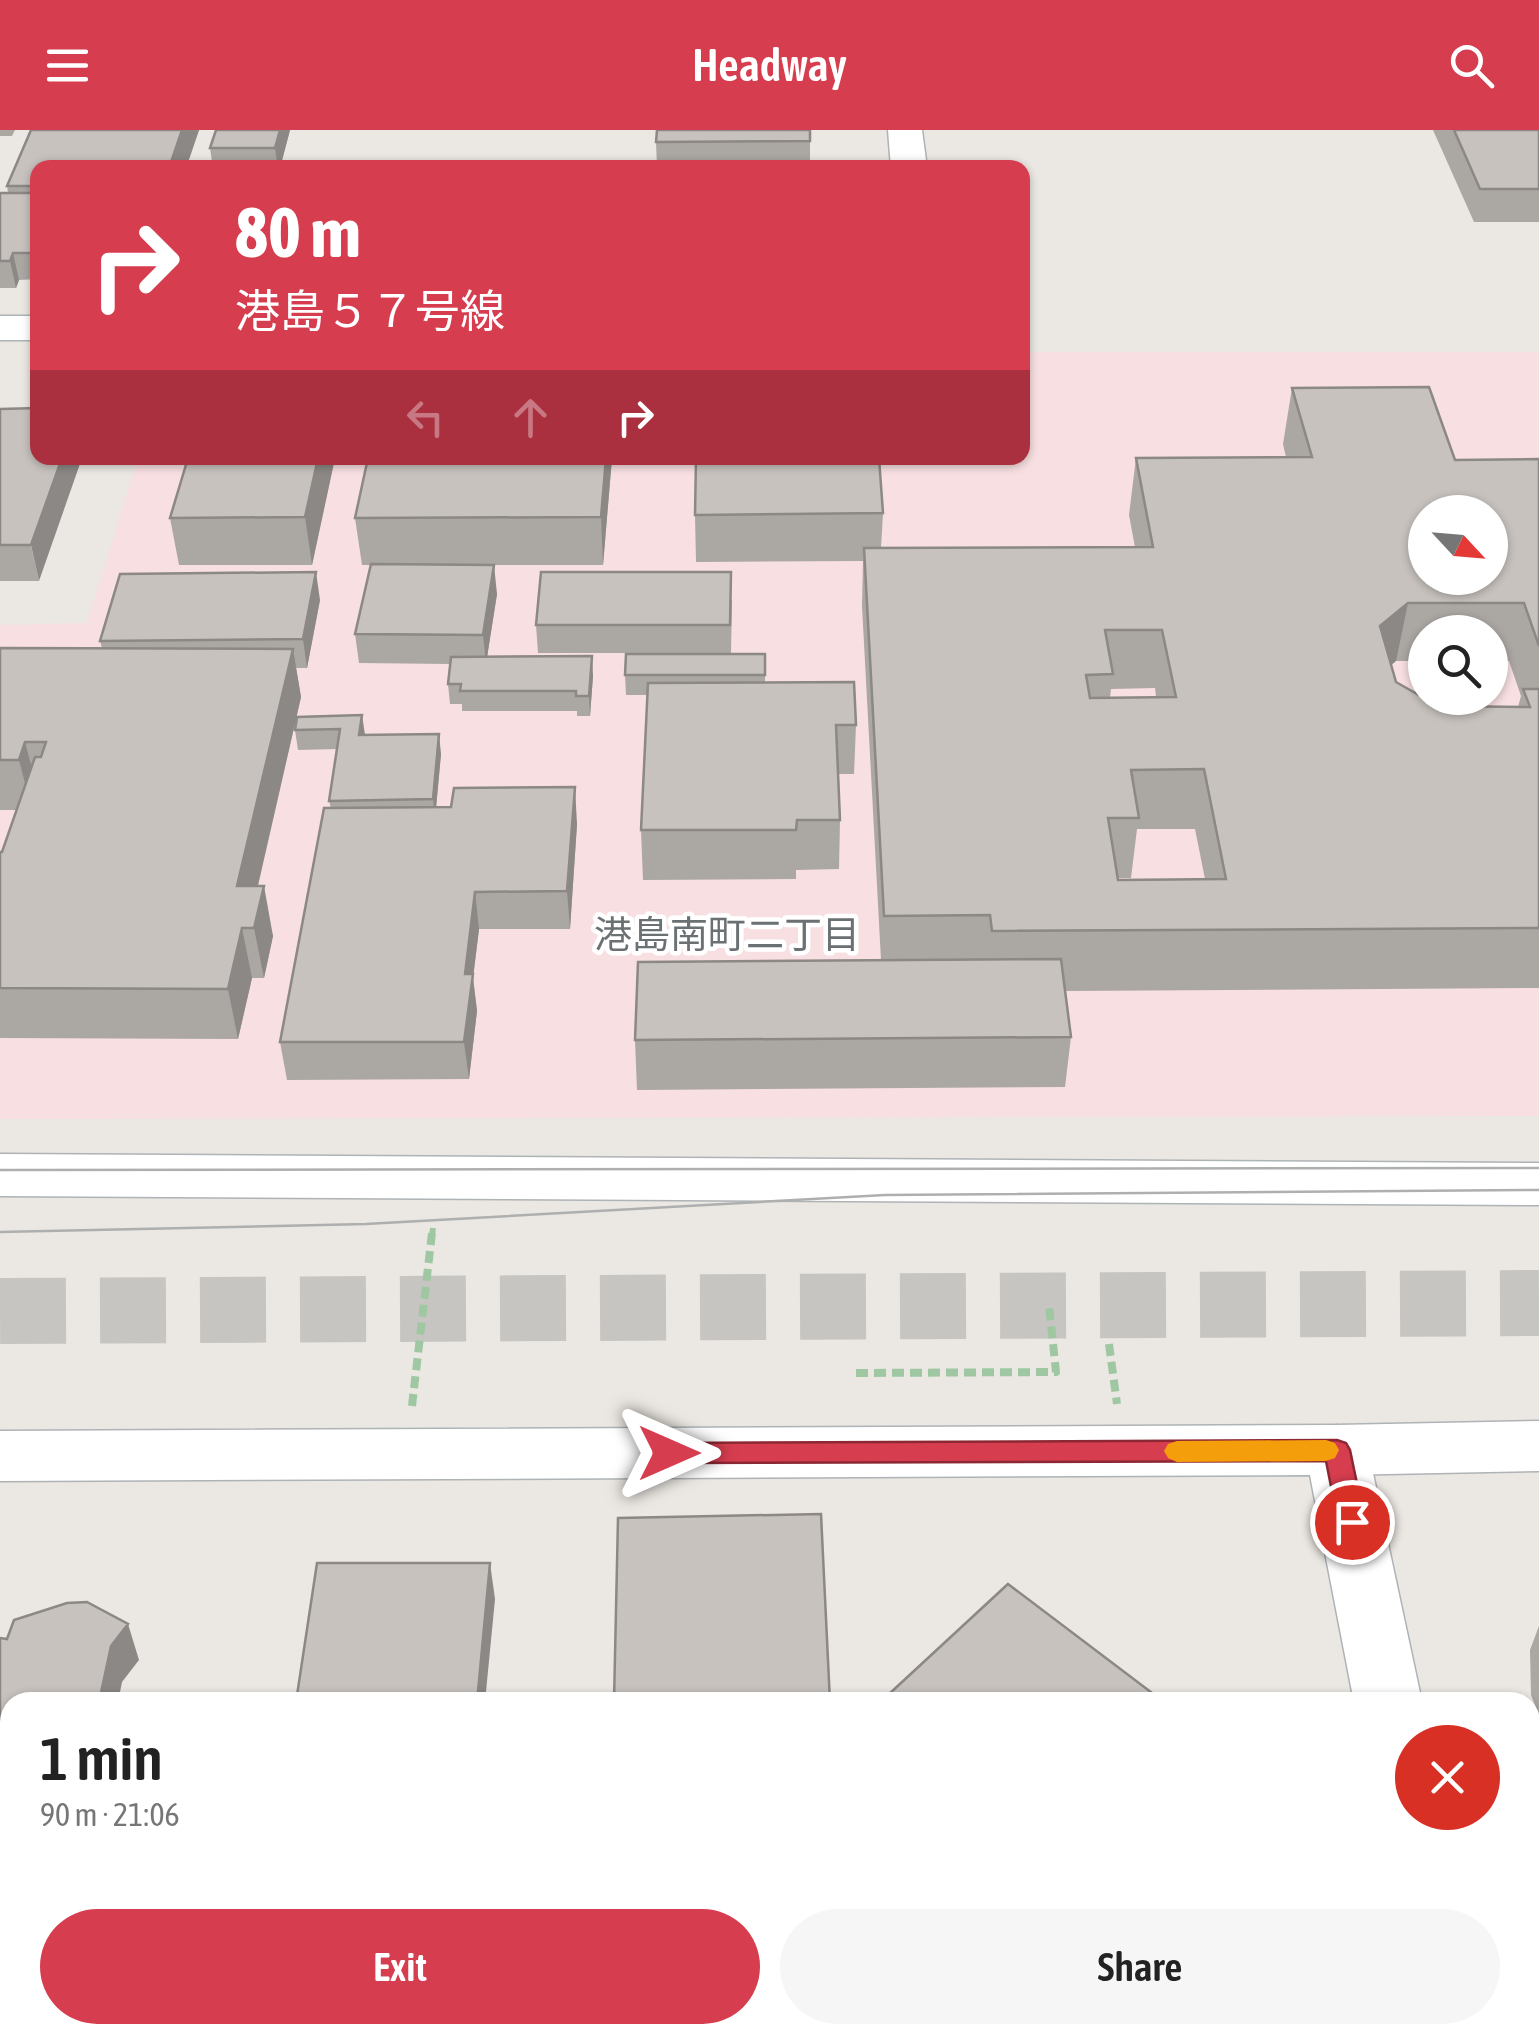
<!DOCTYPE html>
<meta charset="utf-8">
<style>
body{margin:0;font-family:"Asap Condensed","Noto Sans JP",sans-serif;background:#f6f6f6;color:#222;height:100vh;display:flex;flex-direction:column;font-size:38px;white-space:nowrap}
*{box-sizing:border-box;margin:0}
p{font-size:32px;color:#767676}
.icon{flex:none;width:55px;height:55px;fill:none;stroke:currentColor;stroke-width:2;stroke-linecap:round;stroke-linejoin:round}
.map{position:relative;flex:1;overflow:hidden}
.details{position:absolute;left:0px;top:1562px;width:1540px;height:352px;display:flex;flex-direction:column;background:#fff;border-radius:30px 30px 0 0;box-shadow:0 2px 8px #0004}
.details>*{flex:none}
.guide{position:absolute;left:30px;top:30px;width:1000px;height:305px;border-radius:20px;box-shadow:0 2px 8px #0004;background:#d63d4f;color:#fff;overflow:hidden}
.needle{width:65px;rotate:116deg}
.tools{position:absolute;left:1408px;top:365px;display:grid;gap:20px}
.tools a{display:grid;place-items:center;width:100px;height:100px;border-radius:50%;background:#fff;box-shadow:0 2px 8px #0004;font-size:50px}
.pin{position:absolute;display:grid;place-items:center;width:85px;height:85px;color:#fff;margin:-42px;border:5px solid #fff;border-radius:50%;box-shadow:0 2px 10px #0007}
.me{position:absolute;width:110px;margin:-55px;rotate:90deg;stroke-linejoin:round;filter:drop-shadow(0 0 8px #0008)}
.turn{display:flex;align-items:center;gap:35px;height:210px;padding:0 40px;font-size:45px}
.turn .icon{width:130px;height:130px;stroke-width:2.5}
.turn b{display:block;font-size:70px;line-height:85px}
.lanes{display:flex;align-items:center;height:95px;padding:0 40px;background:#0003;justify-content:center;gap:50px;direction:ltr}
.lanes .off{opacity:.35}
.round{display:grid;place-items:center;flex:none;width:105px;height:105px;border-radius:52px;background:#f6f6f6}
.summary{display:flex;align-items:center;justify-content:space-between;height:170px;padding:0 40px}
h1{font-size:60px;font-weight:600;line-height:75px}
.primary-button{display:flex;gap:20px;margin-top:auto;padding:20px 40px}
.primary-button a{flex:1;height:115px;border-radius:60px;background:#d63d4f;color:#fff;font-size:40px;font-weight:600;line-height:115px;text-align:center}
.primary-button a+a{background:#f6f6f6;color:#222}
header{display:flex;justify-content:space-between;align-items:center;height:130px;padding:0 40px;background:#d63d4f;color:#fff;font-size:45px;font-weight:600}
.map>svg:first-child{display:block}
.medical{fill:#f8dfe1;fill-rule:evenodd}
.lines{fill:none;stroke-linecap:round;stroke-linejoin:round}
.street-tunnel{stroke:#c7c5c2;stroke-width:66;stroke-dasharray:66 34;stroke-linecap:butt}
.street-casing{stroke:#afb3b6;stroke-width:3}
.secondary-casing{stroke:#aeb3b6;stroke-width:3}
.path-far1{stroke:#9fc8a2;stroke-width:6;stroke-dasharray:9 5;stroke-linecap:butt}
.path{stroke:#9fc8a2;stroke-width:8;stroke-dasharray:12 6;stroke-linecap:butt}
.street{fill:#fff;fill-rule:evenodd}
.secondary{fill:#fff;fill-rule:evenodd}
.tram{stroke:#aeafaf;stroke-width:2.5}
.wall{fill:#aba7a3;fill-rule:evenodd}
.shaded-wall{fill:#8b8885}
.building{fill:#c7c2be;stroke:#8b8885;stroke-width:2.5;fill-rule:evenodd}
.route{fill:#d63d4f;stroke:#8b2833;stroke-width:2.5}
.slow{fill:#f59e0b}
.labels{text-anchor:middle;stroke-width:9;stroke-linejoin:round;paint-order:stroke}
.neighbourhood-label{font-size:38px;fill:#6b7173;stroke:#fff}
</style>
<header><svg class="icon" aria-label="menu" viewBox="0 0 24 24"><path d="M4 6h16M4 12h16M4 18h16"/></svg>Headway<svg class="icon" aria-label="search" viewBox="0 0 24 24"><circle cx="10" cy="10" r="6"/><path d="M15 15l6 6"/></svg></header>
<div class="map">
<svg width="1539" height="1914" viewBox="0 0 1539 1914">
<rect width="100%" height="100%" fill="#ebe7e2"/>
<!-- medical -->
<path class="medical" d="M1023,222H1539V986L0,989V495L87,493L138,328H1022ZM1425,382H1490V448H1425ZM1425,502H1490V568H1425Z"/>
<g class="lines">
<!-- street-tunnel -->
<path class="street-tunnel" d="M0,1181L1539,1173"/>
<!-- street casing -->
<g class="street-casing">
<path id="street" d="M1539,1291V1341L1337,1345L1315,1338L1306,1320L1315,1302L1337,1295Z"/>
</g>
<!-- secondary casing -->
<g class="secondary-casing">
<path id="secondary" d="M888,0H922L927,38H891Z
M0,186H38V210H0Z
M0,1024L1539,1033V1075L0,1066Z
M1337,1295L1359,1302L1368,1320L1422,1572H1354L1310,1345L0,1351V1301Z
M1417,1905H1493L1495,1914H1419Z"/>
</g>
<!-- path-far1 -->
<path class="path-far1" d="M432,1106L433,1098"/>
<!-- path -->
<path class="path" d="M1109,1214L1117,1274
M856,1243L1056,1242L1049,1175
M412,1276L432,1103"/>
<!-- street -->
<use href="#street" class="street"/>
<!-- secondary -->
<use href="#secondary" class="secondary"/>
<!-- tram -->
<path class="tram" d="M0,1040L1539,1038
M0,1102L366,1094L885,1065L1539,1060"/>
</g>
<!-- wall -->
<path class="wall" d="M0,0H15L12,6H0Z
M31,0H199L186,38H38V149L19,150L16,158H0V63H8L7,56Z
M290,0L280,38H213L210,18Z
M810,0V37L657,38L656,12Z
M1433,0H1539V92H1474Z
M1292,258L1455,330L1539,329V858L1065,861L1071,907L1065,957L637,960L635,910L881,830L862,476L863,431L696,432L695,385L883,383L881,418L1135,417L1129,385L1136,328L1286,327L1283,314ZM1425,502H1490V531H1509L1521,566L1518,577L1438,576L1396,552L1391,535L1396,531H1425ZM1155,558L1156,567L1110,568L1111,559ZM1137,699H1195L1205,749L1118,750V748H1131Z
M0,279L39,451H0Z
M335,328L312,435H179L170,388Z
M612,328L603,435H476L497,464L487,527L593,546L590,586H577V581H462V574H450L448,554L450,534L359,533L355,504L370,435H362L355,388Z
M320,470L307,538H296L301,567L258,756L273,806L264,848H252L238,909L0,908V722H2L17,680H0V518H102L100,511Z
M732,470L731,523H538L536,495Z
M765,524V553L856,595L854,644H838L840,690L839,739L796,740V749L643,750L641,700L648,565H626L625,545Z
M297,587L441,624L436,678L577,694L570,799H479L473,848L477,881L469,949L287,950L280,912L331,678L329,671L337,619L298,620L295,600Z
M1539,1496V1585L1531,1565L1530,1520Z"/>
<!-- shaded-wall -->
<path class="shaded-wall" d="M182,0H199L186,38H169Z
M280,0H290L280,38H278L275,18Z
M13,123L19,150L16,158L10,131Z
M62,328H82L39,451L31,415Z
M318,328H335L312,435L305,387Z
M606,328H612L603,435L601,387Z
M494,435L497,464L486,534L483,505Z
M316,442L320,470L307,538L303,509Z
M1408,473L1396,531L1368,554L1380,496Z
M293,519L301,567L248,798L237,756Z
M592,526L593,546L590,586L589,566Z
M362,585L365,605H359Z
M439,604L441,624L435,689L433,669Z
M25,612L38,661L32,680L19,630Z
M575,657L577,694L570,799L567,761Z
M264,756L273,806L264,848L254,798Z
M475,762L479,799L473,848L477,881L469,949L464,912L465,844Z
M242,798L252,848L238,909L228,859Z
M490,1433L495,1469L485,1572H477Z
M128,1494L139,1530L122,1552L118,1572H99L111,1516Z
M28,1905H49L48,1914H26Z
M445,1905H454L453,1914H444Z
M1300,1905H1318L1310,1914H1292Z"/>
<!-- building -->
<path class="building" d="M31,0H182L169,38H38V56H7Z
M216,0H280L275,18H210Z
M657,0H810V11L656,12Z
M1454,0H1539V59H1480Z
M0,63H38V123H13L10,131H0Z
M1429,257L1455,330L1539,329V516L1524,473H1408L1380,496L1396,552L1438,576L1530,577L1523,559H1539V798L992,801L990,785L884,786L864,418L1153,417L1136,328L1312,327L1292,258ZM1425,382H1490V448H1425ZM1105,500H1162L1176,567L1090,568L1086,545L1113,544ZM1204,639L1226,749L1118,750L1108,688H1139L1131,640Z
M38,278V328H62L31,415H0V279Z
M188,328H318L305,387L170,388Z
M368,328H606L601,387L355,388Z
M696,328H879L883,383L695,385Z
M371,434L494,435L483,505L355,504Z
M316,442L303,509L100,511L120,444Z
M541,442H731L730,495H536Z
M0,518L293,519L237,756H264L254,798H242L228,859L0,858V722H2L35,627H41L46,612H25L19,630H0Z
M626,524H765V545H625Z
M592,526L589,566H576V561H460L461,554H448L451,527Z
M854,552L856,595H836L840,690H797L796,700H641L648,553Z
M362,585L359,605L439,604L433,669L329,671L340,599L295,600L297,587Z
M575,657L567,761L475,762L465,844H473L464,912H280L324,678L451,677L454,658Z
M1061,829L1071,907L635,910L638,832Z
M821,1384L830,1572H614L618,1388Z
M317,1433H490L477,1572H296Z
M1008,1454L1164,1572H897L888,1565Z
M87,1472L128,1494L111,1516L99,1572H10V1905H28L26,1914H0V1508L7,1509L14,1490L67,1473Z
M135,1905H445L444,1914H133Z
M715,1905H1300L1292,1914H676V1911H714Z"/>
<!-- route -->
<path class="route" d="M1337,1310L1346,1313L1350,1320L1365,1392L1361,1400L1352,1404L1342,1400L1338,1392L1326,1331L669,1333L660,1330L656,1323L660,1316L669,1313Z"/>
<!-- slow -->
<path class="slow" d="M1326,1310L1335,1313L1339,1320L1335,1328L1326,1331L1177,1332L1168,1328L1164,1321L1168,1314L1177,1311Z"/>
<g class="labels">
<!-- neighbourhood labels -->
<g class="neighbourhood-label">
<text x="727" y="818">港島南町二丁目</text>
</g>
</g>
</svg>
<div class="tools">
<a><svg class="needle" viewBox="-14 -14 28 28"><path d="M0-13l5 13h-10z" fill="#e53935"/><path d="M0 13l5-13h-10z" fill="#767676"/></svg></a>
<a><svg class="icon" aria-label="search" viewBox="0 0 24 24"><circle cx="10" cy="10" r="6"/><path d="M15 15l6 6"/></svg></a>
</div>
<div class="pin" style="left:1352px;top:1392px;background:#d93025"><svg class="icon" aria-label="arrive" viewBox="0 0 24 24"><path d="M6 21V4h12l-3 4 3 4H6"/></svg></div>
<svg class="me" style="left:669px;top:1323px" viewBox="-20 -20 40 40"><path d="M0-17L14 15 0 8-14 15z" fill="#d63d4f" stroke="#fff" stroke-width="4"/></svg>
<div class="guide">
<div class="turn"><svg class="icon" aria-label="right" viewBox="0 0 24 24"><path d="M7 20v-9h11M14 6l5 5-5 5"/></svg><div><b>80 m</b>港島５７号線</div></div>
<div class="lanes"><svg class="icon off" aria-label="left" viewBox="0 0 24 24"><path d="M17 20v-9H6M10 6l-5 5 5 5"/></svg><svg class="icon off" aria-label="ahead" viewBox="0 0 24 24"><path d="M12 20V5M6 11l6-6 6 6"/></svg><svg class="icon" aria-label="right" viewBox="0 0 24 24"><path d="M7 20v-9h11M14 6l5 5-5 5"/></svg></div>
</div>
<section class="details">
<div class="summary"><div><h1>1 min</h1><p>90 m · 21:06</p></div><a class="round" style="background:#d93025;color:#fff"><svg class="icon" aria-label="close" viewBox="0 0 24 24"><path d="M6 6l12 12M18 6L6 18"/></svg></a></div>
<div class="primary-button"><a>Exit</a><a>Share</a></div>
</section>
</div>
